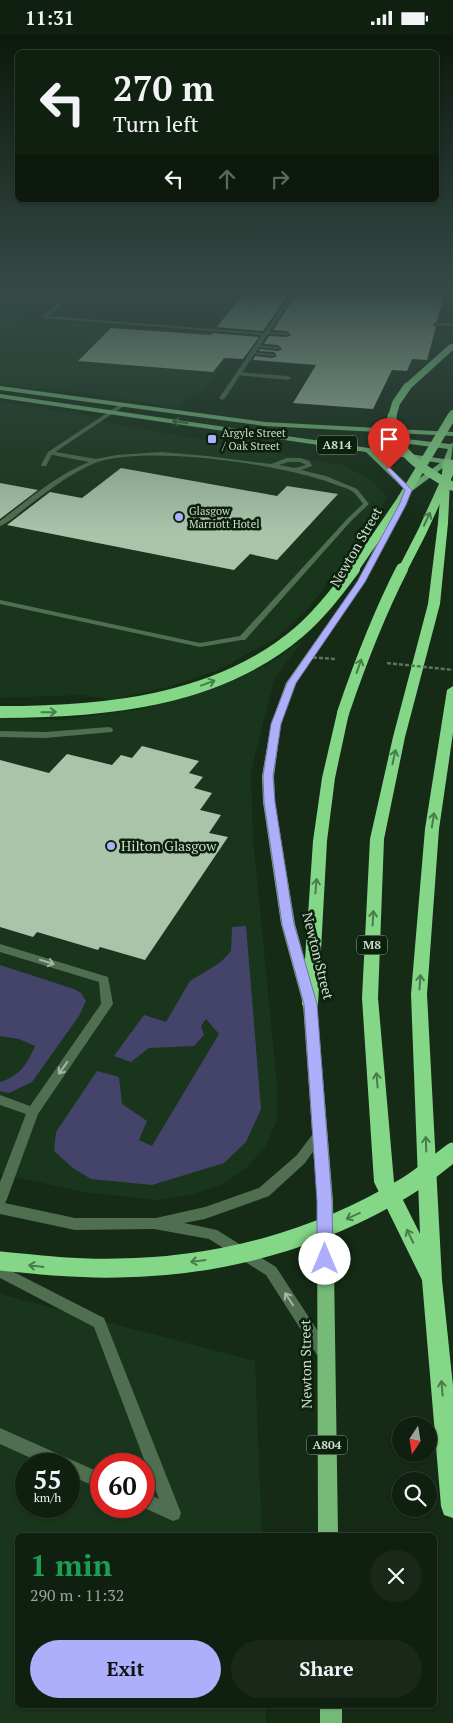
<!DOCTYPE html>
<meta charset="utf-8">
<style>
body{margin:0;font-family:"PT Serif",serif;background:#192819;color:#f1f3f6;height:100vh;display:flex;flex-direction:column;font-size:19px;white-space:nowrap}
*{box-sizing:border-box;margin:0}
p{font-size:16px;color:#9ca39f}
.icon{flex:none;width:28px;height:28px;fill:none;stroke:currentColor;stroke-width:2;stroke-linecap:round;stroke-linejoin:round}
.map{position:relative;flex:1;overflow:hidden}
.drawer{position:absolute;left:15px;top:1498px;width:422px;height:175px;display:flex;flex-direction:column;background:#102010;border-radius:8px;box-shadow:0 1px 4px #0004,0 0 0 1px #303e30}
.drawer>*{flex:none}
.hud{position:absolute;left:15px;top:15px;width:424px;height:152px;border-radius:8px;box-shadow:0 1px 4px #0004,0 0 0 1px #303e30;background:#102010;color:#f1f3f6;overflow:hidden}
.needle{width:32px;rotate:192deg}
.controls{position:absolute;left:392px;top:1382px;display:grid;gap:10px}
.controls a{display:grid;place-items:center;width:45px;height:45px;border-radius:50%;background:#102010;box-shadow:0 1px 4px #0004,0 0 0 1px #303e30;font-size:25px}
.speed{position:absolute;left:15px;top:1418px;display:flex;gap:10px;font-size:25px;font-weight:700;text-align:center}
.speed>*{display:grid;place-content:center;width:65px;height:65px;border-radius:50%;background:#102010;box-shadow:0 1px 4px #0004,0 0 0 1px #303e30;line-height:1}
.speed small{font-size:12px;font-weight:400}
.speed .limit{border:8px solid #d22;background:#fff;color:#111}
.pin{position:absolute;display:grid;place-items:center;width:42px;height:42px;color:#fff;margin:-51px -21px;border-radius:50% 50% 50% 0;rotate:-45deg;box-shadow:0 0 5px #0007}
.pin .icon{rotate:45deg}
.me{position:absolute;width:55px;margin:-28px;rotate:0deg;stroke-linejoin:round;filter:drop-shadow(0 0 4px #0008)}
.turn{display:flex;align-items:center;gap:18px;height:105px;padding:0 15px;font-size:22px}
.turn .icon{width:65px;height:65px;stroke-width:2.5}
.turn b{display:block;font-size:35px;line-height:42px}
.lanes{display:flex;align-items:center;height:48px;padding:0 15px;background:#0003;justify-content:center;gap:25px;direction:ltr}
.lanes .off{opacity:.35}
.round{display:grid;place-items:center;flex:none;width:52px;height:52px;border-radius:26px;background:#192819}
.summary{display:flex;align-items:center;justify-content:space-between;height:85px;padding:0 15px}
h1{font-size:30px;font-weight:600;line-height:38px;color:#1e9e55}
.action{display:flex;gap:10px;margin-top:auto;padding:10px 15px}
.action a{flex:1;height:58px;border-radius:30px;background:#adaffb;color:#111;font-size:20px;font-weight:600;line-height:58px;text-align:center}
.action a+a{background:#192819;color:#f1f3f6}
.status{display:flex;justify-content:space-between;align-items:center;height:35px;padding:0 25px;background:#102010;direction:ltr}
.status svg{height:14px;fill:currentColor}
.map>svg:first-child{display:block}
.built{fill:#19351b;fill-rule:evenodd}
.green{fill:#44446a}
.building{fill:#a9c4a9}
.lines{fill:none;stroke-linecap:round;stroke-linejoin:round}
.service{fill:#4f6f50;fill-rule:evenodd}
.minor{fill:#4f6f50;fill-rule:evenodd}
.primary{fill:#76ba78;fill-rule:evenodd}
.motorway{fill:#85d788;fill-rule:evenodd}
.path-bridge{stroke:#607360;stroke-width:2.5;stroke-dasharray:4 2;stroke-linecap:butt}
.motorway-bridge-far3{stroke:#85d788;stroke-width:8}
.motorway-bridge-far2{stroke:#85d788;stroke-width:9}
.motorway-bridge-far1{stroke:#85d788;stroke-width:12}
.motorway-bridge{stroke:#85d788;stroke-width:19}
.oneway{stroke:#3c663d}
.oneway2{stroke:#487c4a}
.oneway3{stroke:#a3b7a3}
.route{fill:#adaffb;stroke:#7072a3}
.poi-dot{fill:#adaffb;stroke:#0c210d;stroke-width:2}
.labels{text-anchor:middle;stroke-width:5;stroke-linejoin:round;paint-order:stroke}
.far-poi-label{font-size:11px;fill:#d0ded0;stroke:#0c210d;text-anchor:start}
.shield{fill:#0c210d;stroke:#95a596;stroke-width:1}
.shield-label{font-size:12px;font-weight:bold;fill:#d0ded0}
.street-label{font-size:14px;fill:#d0ded0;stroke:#0c210d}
.poi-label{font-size:14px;fill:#d0ded0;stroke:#0c210d;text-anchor:start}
</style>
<div class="status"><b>11:31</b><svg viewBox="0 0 49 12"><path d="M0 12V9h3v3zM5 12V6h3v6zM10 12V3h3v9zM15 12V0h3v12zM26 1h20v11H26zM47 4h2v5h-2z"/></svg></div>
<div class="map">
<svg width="453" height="1688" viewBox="0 0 453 1688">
<rect width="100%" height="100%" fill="#152b16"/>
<!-- built -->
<path class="built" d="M0,260H54L18,286L21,289L39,290L50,286L232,299L243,303L202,358L187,362L178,373L85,358L0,350Z
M0,367L82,379L109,388L342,430L370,444L387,462L368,498L306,576L275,604L218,635L168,652L112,665L82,660L0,663Z
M303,605L274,645L251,736L253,803L278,1059L277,1085L265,1113L247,1132L223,1149L190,1160L157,1165L84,1157L0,1139V683L60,685L141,674L183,663L235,645L270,628Z
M0,1259L255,1326L262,1500H18V1670H266V1688H0ZM26,1429H69V1471H26ZM101,1429H144V1471H101Z"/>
<!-- green -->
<path class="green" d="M246,891L261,1074L246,1107L224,1128L152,1150L91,1144L73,1133L54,1116L56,1097L97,1036L119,1042L122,1069L147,1086L139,1105L152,1111L219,999L206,984L201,991L204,1000L194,1011L149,1013L131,1027L114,1021L144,980L166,987L190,946L221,927L231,916L232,892Z
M0,930L74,954L81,958L86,966L79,981L32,1047L9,1058L0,1056V1047C20,1041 27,1029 35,1011L19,1004L0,1001Z"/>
<!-- building -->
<path class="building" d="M242,260H288L263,296L217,292Z
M296,260H444L437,286L433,290L436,292L427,325L412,324L407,336L392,335L373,374L293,368L316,330L253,325L255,321L273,323L277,321L274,317L259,316L260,314L278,316L282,314L278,310L264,309L269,301L287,302L291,300L287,296L273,295Z
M111,293L211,300L212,298L259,302L243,324L224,323L213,337L78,326Z
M121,433L277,461L287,451L338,459L277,525L250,519L234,535L7,490L50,457L82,463Z
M0,448L38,455L0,484Z
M142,711L199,726L189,738L203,742L194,753L212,758L200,775L221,780L209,798L228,802L145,925L100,912L98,915L37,897L33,902L0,892V725L49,738L67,719L112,730L121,720L132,723Z"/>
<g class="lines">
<!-- service -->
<path class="service" d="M437,288L453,289V291L435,290Z
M266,297L287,298L289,299L287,300L264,299Z
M256,310L278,312L280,313L278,314L254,312Z
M252,317L273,319L275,320L273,321L250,319Z
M238,337L288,341L291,343L288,345L236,340Z
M50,416L96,424L117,420L161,417L207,421L271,429L287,423H300L309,426L312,431L301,435L326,441L357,454L369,469L352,485L245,605H242L200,612L0,569V565L200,608L240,601L348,483L363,469C360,465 357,460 353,457C350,454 343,452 339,451C289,430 146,409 95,428C71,438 49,455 28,471C19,478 10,487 0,491V486C28,465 56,440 89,427L48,419V417ZM288,427H300L306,430L295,433L279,430Z
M109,692L112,693L113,695L112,697L45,703L0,702V696L45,697Z
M0,909L108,942L113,969L38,1079L7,1164L5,1168L0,1170V1147L26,1079L0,1070V1060L30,1071L101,969L99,947L0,917Z
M0,1230L104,1283L181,1478L179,1484L173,1486L140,1471H144V1457L159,1464L94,1292L0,1243Z
M0,1393L101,1438V1454L69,1440V1429H44L0,1409Z"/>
<!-- minor -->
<path class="minor" d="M68,260H73L48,281L264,298L290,260H294L225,363L222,365L219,363L262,300L42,283V281Z
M122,368L127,369L52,419L46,431H42L41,430L48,417Z
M319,1095L323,1096L325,1100L305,1128L269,1161L205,1184L184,1188L217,1195L276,1232L329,1313L331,1318L329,1323L324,1325L319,1323L266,1240L209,1204L154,1194L75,1195L0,1179V1167L75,1183H156L205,1172L259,1153L297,1120L315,1096Z"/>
<!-- primary -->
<path class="primary" d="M0,351L265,387L453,397V401L265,391L0,355Z
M0,359L444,424L448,414L371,404L367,402L371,400L450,409L453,408L451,425L453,429H448L412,456L365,547L296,648L281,689L274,741L275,767L295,889L317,969L333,1166L338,1500H318L317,1166L303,969L281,889L263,767L262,741L271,689L286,648L357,547L405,455L366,417L0,363ZM375,418L440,428L409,451Z
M320,1670H342V1688H320Z"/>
<!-- motorway -->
<path class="motorway" d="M450,309H453V315L410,354H404V350Z
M447,423L451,426L448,488L440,569L405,702L384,804L378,963L394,1147L420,1199L411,959L425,794L447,655L453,651V698L439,794L427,959L442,1245L453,1351V1483L444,1480L441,1471L422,1245L374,1147L362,963L370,804L393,702L428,569L438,488L443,426Z
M343,674L349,678L335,743L327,806L318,969L316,973L310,975L304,973L302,969L313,806L322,743L337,678Z"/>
<!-- path-bridge -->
<path class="path-bridge" d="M307,622L335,624
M387,628L453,635"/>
<!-- motorway-bridge-far3 -->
<path class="motorway-bridge-far3" d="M392,382L396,368L407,352
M452,382L453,379"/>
<!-- motorway-bridge-far2 -->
<path class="motorway-bridge-far2" d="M392,381C389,415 427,437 452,451
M353,536L400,467L452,381
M402,536L422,497L453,429"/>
<!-- motorway-bridge-far1 -->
<path class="motorway-bridge-far1" d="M0,677C103,677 217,667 299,597C320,579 337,557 354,534
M343,678C360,628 378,581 402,534"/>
<!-- motorway-bridge -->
<path class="motorway-bridge" d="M0,1226C39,1230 78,1234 118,1233C218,1232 318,1205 404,1153C421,1143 437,1129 453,1117"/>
</g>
<!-- one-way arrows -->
<defs><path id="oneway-shaft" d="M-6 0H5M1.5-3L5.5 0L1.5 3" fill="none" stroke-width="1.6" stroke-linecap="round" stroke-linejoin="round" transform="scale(1.25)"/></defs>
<use class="oneway" href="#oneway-shaft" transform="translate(180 387) rotate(-172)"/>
<g class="oneway2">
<use href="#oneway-shaft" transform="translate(427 484) rotate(-65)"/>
<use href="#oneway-shaft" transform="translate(359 631) rotate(-71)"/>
<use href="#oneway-shaft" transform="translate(208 648) rotate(-20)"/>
<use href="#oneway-shaft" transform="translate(49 677) rotate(-1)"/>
<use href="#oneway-shaft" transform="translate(394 722) rotate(-78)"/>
<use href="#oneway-shaft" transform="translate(433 785) rotate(-81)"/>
<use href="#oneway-shaft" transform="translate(316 851) rotate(-85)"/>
<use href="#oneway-shaft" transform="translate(373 883) rotate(-87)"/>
<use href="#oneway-shaft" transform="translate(420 947) rotate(-86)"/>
<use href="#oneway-shaft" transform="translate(377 1045) rotate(-95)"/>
<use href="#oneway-shaft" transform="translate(426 1109) rotate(-92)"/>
<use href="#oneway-shaft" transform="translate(353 1181) rotate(155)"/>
<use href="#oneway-shaft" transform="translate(410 1201) rotate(-116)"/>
<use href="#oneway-shaft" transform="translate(198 1226) rotate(172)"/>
<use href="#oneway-shaft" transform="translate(36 1231) rotate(-173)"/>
<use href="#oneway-shaft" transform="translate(442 1353) rotate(-95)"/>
</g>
<g class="oneway3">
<use href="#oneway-shaft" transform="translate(47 927) rotate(17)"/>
<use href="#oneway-shaft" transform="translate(63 1033) rotate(125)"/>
<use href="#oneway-shaft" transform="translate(289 1264) rotate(-123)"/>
</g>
<!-- sky -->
<linearGradient id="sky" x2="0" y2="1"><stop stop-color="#0c180c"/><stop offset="0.52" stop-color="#354a47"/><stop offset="1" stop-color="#354a47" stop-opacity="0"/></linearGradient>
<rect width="453" height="496" fill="url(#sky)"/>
<!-- route -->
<path class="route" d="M389,432L412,455L406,470L365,547L296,648L281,689L273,741L275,767L294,889L317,969L332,1166L333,1224L330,1228L325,1230L319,1228L317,1224V1166L304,969L282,889L264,767L263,741L271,689L287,648L357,547L399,470L405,455L386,434Z"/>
<!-- markers -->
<g class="poi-dot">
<rect x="207" y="399" width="10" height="10" rx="2.5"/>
<circle cx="179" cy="482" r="5"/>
<circle cx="111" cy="811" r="5"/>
</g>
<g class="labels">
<!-- far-poi labels -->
<g class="far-poi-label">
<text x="222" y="402">Argyle Street<tspan x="222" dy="13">/ Oak Street</tspan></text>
<text x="189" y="480">Glasgow<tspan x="189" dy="13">Marriott Hotel</tspan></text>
</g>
<!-- shield labels -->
<g class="shield">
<rect x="317" y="400.5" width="40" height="19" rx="4"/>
<rect x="357" y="900.5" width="30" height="19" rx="4"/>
<rect x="307" y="1400.5" width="40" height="19" rx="4"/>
</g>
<g class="shield-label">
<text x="337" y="414">A814</text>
<text x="372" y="914">M8</text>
<text x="327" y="1414">A804</text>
</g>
<!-- street labels -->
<g class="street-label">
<text transform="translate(356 512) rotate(-60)" y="5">Newton Street</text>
<text transform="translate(318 921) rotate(76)" y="5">Newton Street</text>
<text transform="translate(306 1329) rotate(-91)" y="5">Newton Street</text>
</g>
<!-- poi labels -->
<g class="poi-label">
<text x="121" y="816">Hilton Glasgow</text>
</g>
</g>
</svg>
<div class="controls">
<a><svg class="needle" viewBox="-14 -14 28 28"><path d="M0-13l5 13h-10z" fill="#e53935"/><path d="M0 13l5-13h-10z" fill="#9ca39f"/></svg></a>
<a><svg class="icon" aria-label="search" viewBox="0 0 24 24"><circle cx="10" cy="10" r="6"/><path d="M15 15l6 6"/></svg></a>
</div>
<div class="speed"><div>55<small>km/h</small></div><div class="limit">60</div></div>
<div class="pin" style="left:389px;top:434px;background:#d93025"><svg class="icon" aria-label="arrive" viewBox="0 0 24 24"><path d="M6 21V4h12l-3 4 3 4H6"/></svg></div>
<svg class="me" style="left:325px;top:1224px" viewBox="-20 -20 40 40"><circle r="19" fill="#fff"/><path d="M0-13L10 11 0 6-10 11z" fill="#adaffb"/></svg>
<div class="hud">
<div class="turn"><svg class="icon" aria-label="left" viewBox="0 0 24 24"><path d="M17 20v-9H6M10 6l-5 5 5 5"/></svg><div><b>270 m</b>Turn left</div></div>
<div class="lanes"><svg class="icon" aria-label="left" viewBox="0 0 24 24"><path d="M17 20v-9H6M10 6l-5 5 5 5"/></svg><svg class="icon off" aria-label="ahead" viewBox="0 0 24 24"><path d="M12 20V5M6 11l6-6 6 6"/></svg><svg class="icon off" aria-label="right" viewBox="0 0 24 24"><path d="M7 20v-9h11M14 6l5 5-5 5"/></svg></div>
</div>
<section class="drawer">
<div class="summary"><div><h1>1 min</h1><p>290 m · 11:32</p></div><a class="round"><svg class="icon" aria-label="close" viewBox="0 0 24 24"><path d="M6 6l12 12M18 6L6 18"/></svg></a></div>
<div class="action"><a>Exit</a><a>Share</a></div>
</section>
</div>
